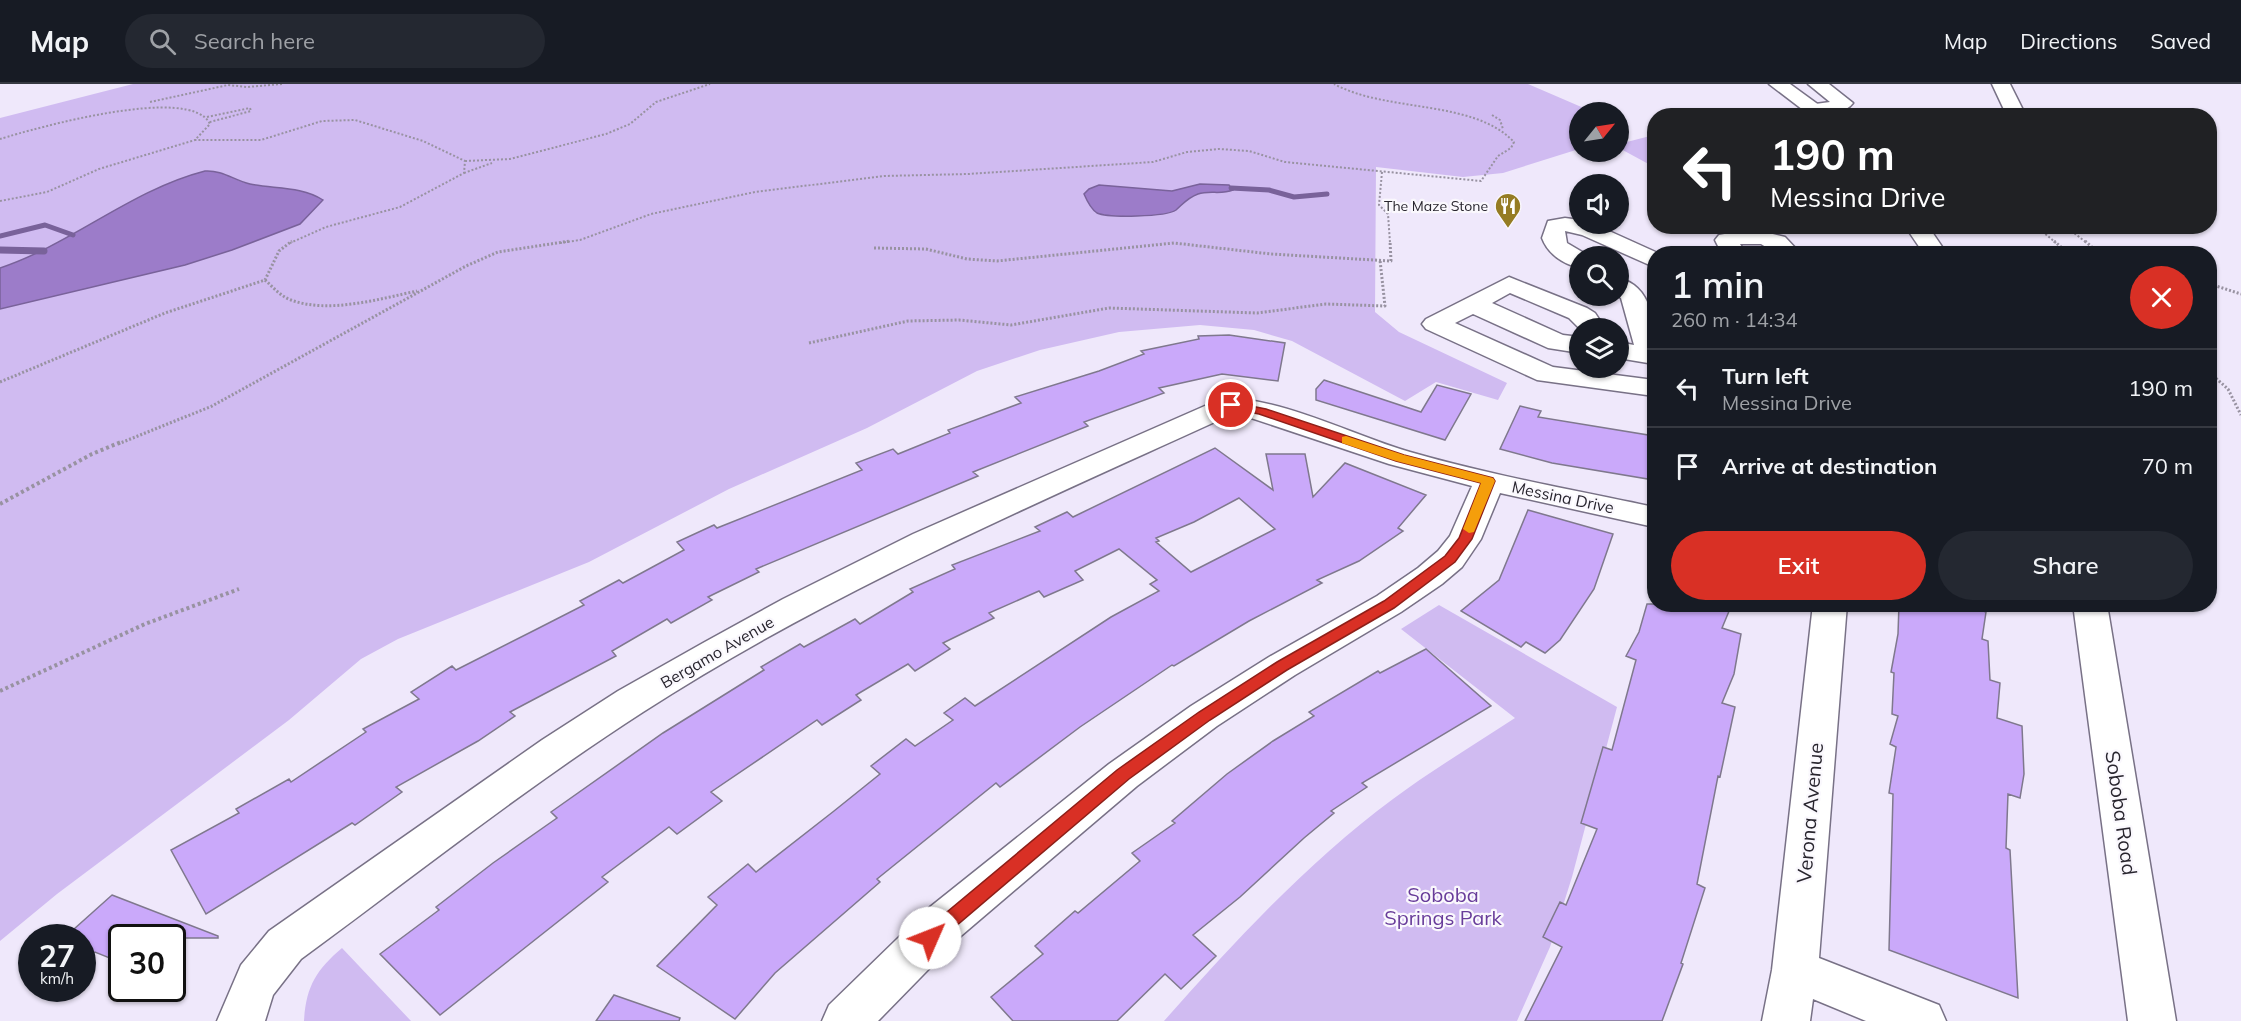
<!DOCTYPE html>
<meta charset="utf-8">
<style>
body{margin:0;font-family:Mulish,sans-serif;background:#242831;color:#f1f3f6;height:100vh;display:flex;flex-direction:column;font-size:22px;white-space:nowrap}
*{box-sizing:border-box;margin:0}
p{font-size:20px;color:#9ea1a6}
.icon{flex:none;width:33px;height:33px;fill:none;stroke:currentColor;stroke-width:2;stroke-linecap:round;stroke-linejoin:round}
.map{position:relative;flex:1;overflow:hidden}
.panel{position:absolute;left:1647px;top:162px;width:570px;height:366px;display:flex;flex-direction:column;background:#171b24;border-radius:24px;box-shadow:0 2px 4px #0004}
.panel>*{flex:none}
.guide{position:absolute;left:1647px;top:24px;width:570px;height:126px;border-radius:24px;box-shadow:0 2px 4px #0004;background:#202124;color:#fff;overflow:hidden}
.needle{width:39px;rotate:60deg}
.buttons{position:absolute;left:1569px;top:18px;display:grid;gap:12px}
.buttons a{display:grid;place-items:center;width:60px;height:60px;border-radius:50%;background:#171b24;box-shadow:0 2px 4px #0004;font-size:30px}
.speed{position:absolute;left:18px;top:840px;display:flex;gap:12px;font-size:30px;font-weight:700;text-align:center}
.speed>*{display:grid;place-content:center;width:78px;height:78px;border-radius:50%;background:#171b24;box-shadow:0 2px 4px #0004;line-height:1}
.speed small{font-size:15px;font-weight:400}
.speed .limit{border:3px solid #111;border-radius:9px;background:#fff;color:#111}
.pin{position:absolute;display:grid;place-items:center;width:51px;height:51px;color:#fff;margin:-26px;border:3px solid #fff;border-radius:50%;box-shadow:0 2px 6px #0007}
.me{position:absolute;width:66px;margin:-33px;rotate:46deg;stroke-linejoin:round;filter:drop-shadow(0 0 4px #0008)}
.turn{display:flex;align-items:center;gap:21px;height:126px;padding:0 24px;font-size:27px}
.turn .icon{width:78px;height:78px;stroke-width:2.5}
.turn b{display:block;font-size:42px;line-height:51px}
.round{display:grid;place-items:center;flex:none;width:63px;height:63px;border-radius:32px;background:#242831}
.head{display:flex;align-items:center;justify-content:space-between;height:102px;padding:0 24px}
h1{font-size:36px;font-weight:600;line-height:45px}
.primary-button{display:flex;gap:12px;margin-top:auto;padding:12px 24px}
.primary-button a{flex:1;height:69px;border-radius:36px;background:#d93025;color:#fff;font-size:24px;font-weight:600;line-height:69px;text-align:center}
.primary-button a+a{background:#242831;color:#f1f3f6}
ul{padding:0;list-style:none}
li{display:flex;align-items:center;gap:18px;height:78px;padding:0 24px;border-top:2px solid #363941}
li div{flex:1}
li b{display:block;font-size:22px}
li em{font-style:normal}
header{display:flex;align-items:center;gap:36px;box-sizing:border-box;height:84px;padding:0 30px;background:#171b24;border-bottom:2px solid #363941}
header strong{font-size:28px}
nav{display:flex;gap:33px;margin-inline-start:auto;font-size:21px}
.search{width:420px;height:54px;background:#242831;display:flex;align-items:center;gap:15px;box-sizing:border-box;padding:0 21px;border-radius:33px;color:#9ea1a6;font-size:22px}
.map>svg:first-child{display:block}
.green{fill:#d0bbf1}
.water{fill:#9c7cc9;stroke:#79629a;stroke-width:1.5}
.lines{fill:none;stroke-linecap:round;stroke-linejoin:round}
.stream-far1{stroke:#79629a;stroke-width:5}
.stream{stroke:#79629a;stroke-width:7}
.building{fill:#caa9fa;stroke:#7f788d;stroke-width:1.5;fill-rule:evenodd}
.minor-casing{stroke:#787186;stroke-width:3}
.major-casing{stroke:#787186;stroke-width:3}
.path-far2{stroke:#9892a1;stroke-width:2;stroke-dasharray:2 2;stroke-linecap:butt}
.path-far1{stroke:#9892a1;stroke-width:3;stroke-dasharray:2 2;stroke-linecap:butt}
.path{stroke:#9892a1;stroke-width:4;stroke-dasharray:3 3;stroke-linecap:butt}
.minor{fill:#fff;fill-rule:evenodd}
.major{fill:#fff;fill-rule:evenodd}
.route{fill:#d93025;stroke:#8d1f18;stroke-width:1.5}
.slow{fill:#f59e0b}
.labels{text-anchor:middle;stroke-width:4.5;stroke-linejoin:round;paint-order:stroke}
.far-poi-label{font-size:14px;fill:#28252e;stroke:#faf8fd;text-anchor:end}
.street-label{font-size:16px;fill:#28252e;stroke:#faf8fd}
.near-street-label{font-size:20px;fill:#28252e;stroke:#faf8fd}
.near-park-label{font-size:20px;fill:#683c9a;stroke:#faf8fd}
</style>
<header>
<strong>Map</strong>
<div class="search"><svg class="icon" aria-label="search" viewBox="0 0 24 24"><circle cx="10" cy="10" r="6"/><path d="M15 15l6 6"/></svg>Search here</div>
<nav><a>Map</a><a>Directions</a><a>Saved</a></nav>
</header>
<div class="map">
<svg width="2241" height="937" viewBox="0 0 2241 937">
<rect width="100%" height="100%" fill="#efe8fb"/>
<!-- green -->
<path class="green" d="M133,0H1528L1593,28H1580L1579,65L1503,89L1463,93L1376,83L1375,228L1399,248L1507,299L1498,316L1436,298L1405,317L1292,257L1254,246L1200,241L1119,248L1040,266L977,287L867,344L729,405L589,478L398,555L361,575L289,636L57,810L0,857V34Z
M1654,51V83L1619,64V60Z
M1439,521L1617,623L1572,793L1550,863L1517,937H1164C1234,858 1308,778 1393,715C1432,686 1474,661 1515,634L1401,545Z
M342,864L411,937H304C306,903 316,886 342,864Z"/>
<!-- water -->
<path class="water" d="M205,87C223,86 233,96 250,100C273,105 302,102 323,116L300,140L232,166L185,181L0,225V184C72,160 131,106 205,87Z
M1200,100L1229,101L1233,106C1221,111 1210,106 1198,110C1187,114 1183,120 1176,126C1166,133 1108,134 1097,129C1091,125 1087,117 1084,110L1089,105L1099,101L1172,107Z"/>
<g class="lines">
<!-- stream-far1 -->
<path class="stream-far1" d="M1231,104L1269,106L1294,113L1327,110
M0,152L45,141L73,151"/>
<!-- stream -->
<path class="stream" d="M0,166L44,167"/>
</g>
<!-- building -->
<path class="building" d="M1229,251L1285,259L1278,297L1222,290L1159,304L1164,309L1084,338L1088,342L973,388L978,392L756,485L759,488L708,513L712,516L671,539L667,535L612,567L616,572L510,628L515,632L478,657L396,703L402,708L355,741L352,739L206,830L171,766L239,729L236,725L289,695L291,698L366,648L363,645L419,615L411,608L452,582L456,586L535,546L584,521L580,517L619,496L623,499L684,466L677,458L714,441L717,444L862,386L856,379L893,365L898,370L950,349L948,346L1021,319L1015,313L1099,287L1144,270L1141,267L1199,255L1198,252Z
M1324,296L1421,328L1437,301L1471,310L1445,356L1316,316V305Z
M1520,322L1541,327L1538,333L1654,352V396L1552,379L1500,365Z
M1215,364L1273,406L1266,370H1305L1313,413L1345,379L1426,411L1398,444L1403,447L1359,477L1317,496L1322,499L1249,537L1174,582L1172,581L1080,643L1000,703L996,699L877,795L880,798L775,889L735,935L657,882L717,821L708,813L748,780L756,788L834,727L880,690L871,682L906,655L915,662L953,636L944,629L965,614L975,622L1111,533L1159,507L1150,500L1157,496L1119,465L1075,487L1083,496L1044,513L1039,507L989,529L994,534L943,559L950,565L915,587L908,580L856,611L861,616L822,641L817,636L711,708L722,717L677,750L669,743L602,793L608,798L440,931L380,870L439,826L436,823L493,779L557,734L551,728L663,649L764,586L761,583L800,560L804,563L855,535L860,540L913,508L910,505L955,485L952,481L1040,447L1035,443L1067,428L1073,433ZM1239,414L1275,445L1191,488L1156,458L1159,457L1156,454L1194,438Z
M1528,426L1613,450L1594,505L1560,556L1545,569L1526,558L1521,563L1461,527L1499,496Z
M1647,520H1732L1722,544L1741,550L1734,590L1722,619L1735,623L1720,693L1718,692L1697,800L1705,804L1681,879L1683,880L1662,937H1525L1562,863L1543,853L1560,818L1566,821L1597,745L1581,739L1603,663L1612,666L1636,576L1626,572L1639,548Z
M1899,520H1963L1986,528L1982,555L1988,557L1990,596L2000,599L1997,634L2022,642L2024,690L2020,714L2008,710L2006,764L2010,766L2018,914L1889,866L1893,710L1889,709L1896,663L1890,660L1898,632L1892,630L1894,589L1891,588L1898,550Z
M1426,565L1491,622L1362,699L1367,703L1331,727L1334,729L1304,754L1240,813L1193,851L1216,872L1181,905L1165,890L1117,937H1013L991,913L1043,870L1035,862L1075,827L1078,829L1140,777L1132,769L1175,739L1172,737L1227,690L1273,657L1314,632L1309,628L1378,587L1380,589Z
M112,811L218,852V854H122V879L95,868L82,880V854H64Z
M614,911L680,934L679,937H596Z"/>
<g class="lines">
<!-- minor casing -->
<g class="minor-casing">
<path id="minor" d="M1808,0H1829L1853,19C1844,31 1822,32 1808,29L1805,25L1808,21L1830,18Z
M1992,0H2010L2026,32H2007Z
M1565,134L1580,136V140L1598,142L1660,170H1654V183L1582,151L1565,147L1567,159L1589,172H1580V184C1563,180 1548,170 1542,154L1548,137Z
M1752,145L1785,153L1801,170H1777L1761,160H1740L1746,170H1722L1715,156L1719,151Z
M1509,193L1587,224L1595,229L1605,244L1580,245L1569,234L1510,209L1492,219L1563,251L1580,253V269L1548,264L1473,230L1455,239L1553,283L1654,296V312L1537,296L1426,245L1422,240L1426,235Z
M1618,194C1657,203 1654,248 1654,280L1618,274V258L1634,261L1621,214L1617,212Z
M1223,314C1283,314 1352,351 1410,368C1490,391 1573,406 1654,423V443L1500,409L1481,455L1462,483L1442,500L1401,528L1295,591L1217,642L1137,702L962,851L878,937H822L829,921L930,823L1109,680L1191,622L1269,573L1377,512L1418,484L1438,467L1450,452L1472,402L1389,380L1245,332H1228C1029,423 827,509 643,628C525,704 414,792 301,875L273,911L265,937H217L241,881L269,847L542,656L618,607L703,559L783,515L913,450Z
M1813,520H1847L1819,874L1939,921L1946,937H1866L1813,915L1810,937H1762L1772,886Z"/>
</g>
<!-- major casing -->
<g class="major-casing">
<path id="major" d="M1769,0H1790L1834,32H1811Z
M1905,142H1928L1947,170H1924Z
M2073,520H2107L2176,937H2128Z"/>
</g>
<!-- path-far2 -->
<path class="path-far2" d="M150,18L228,1L247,3L282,0
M1492,31L1500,36L1503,45
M207,33L250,24L251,27L210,38
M0,55C36,44 191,0 210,40L195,56H261L322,37L355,36L423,57L465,77L464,89L400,123L326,143L290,159
M465,77L510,75L606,50L630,40L656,18L710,0
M1382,88L1379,121L1388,130L1390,159
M464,89L492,79
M0,117L47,108L99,85L195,56
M2065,142L2087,159
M560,159L580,156L651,130L755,108L884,92L968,90L1153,78L1187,68L1219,65L1249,67L1285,78L1481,97L1498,72L1511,64L1514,58C1473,15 1388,29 1334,0
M2056,159L2042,147L2060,142"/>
<!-- path-far1 -->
<path class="path-far1" d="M2054,157L2069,170
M2085,157L2093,164L2111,170
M874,164L926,165L967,175L997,177L1174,159L1271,170L1391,177L1390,157
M265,196C273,203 280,212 291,216C329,230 379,215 417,207
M2210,200L2241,210
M809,259L908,237L959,236L1011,241L1109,224L1257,229L1326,220L1385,222L1380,176
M2210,289L2228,305L2241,331
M0,298L165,229L265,196L279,167L292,157
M118,360L212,322L466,182L498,168L570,157"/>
<!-- path -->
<path class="path" d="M0,420L92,370L121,358
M0,607L145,540L239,505"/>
<!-- minor -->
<use href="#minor" class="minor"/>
<!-- major -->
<use href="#major" class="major"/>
</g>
<!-- route -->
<path class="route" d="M1231,318L1266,325L1404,371L1493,394L1495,397L1472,455L1455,478L1394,524L1287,586L1210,636L1129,695L936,859L930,862L923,859L920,854L923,848L1117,686L1199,628L1277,578L1384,517L1445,472L1459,454L1481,399L1396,377L1259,330L1227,324L1225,321Z"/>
<!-- slow -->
<path class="slow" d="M1346,352L1404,371L1493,394L1495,397L1474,448L1469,449L1463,445L1481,399L1396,377L1342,359V353Z"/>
<!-- icons -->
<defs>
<g id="restaurant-pin" transform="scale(1.35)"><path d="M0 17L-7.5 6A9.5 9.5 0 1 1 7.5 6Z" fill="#957c23" stroke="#faf8fd"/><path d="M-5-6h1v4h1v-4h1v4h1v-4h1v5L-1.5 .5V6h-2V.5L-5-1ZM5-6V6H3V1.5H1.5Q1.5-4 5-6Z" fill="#fff"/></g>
</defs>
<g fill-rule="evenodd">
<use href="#restaurant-pin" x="1508" y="122"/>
</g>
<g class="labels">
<!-- far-poi labels -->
<g class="far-poi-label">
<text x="1488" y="127">The Maze Stone</text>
</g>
<!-- street labels -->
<g class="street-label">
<text transform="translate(1563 413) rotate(12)" y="6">Messina Drive</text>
<text transform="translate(717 568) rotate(-30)" y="6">Bergamo Avenue</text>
</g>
<!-- near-street labels -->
<g class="near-street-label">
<text transform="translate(1810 729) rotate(-85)" y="7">Verona Avenue</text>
<text transform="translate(2121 729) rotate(82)" y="7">Soboba Road</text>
</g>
<!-- near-park labels -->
<g class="near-park-label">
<text x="1443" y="818">Soboba<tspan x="1443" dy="23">Springs Park</tspan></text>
</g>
</g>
</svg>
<div class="buttons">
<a><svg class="needle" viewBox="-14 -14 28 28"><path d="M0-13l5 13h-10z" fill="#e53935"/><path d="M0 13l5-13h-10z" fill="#9ea1a6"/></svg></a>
<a><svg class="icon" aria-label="sound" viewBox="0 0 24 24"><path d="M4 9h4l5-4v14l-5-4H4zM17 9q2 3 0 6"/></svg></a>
<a><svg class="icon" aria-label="search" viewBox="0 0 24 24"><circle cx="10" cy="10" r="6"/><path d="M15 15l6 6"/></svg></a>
<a><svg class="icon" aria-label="layers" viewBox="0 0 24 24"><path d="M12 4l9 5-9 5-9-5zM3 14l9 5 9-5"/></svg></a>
</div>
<div class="speed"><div>27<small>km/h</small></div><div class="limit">30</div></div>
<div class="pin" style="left:1231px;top:321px;background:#d93025"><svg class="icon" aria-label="arrive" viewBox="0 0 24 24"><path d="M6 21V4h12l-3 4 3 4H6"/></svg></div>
<svg class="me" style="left:930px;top:854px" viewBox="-20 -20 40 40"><circle r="19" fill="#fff"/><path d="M0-13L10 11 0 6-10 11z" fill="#d93025"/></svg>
<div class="guide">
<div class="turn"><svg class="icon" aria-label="left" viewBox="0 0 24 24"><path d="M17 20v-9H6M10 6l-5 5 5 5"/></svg><div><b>190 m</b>Messina Drive</div></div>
</div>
<section class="panel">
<div class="head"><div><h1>1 min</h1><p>260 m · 14:34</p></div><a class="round" style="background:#d93025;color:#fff"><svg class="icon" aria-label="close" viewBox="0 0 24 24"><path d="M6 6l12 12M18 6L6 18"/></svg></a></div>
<ul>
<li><svg class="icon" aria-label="left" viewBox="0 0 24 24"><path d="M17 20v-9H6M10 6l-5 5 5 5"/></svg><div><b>Turn left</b><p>Messina Drive</p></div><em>190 m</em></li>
<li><svg class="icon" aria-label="arrive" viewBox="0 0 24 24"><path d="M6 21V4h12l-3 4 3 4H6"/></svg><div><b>Arrive at destination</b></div><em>70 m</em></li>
</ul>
<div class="primary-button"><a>Exit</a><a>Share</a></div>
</section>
</div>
